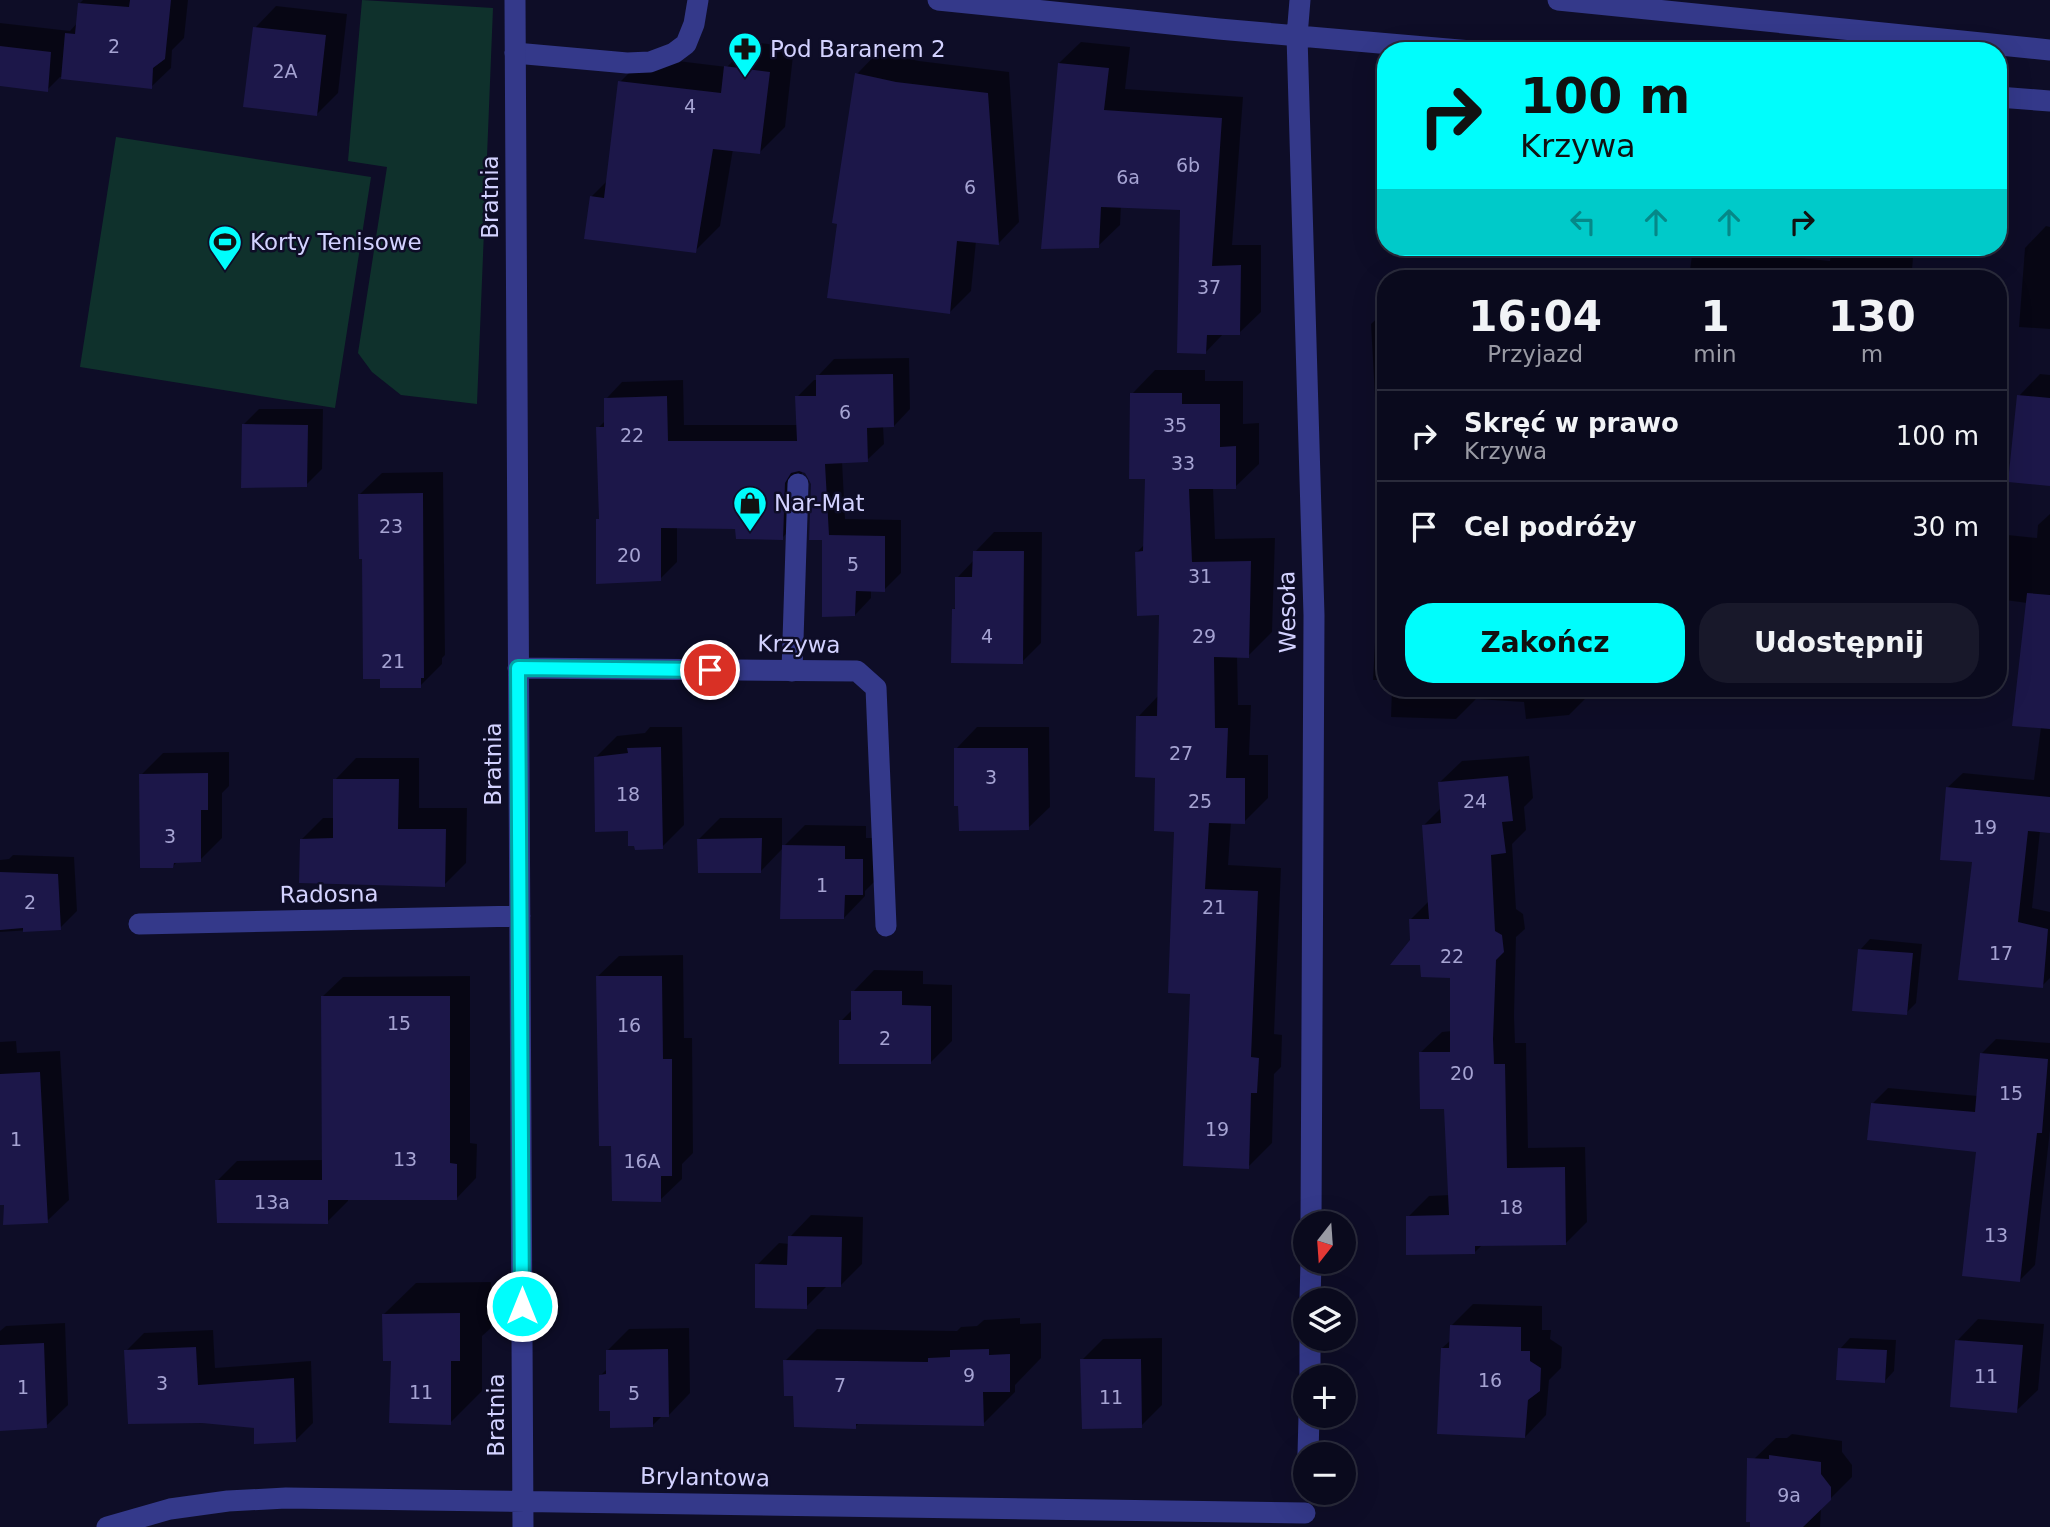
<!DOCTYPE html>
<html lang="pl">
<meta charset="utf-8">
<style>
body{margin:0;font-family:"DejaVu Sans",sans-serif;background:#18182a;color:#f1f3f6;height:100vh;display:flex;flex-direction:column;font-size:26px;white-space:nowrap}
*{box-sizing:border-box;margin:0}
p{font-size:23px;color:#999aa4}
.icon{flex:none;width:38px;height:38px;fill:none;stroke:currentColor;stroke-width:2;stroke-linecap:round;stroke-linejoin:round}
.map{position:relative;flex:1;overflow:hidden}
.panel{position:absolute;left:1377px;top:270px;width:630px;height:427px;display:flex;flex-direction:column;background:#0a0a1d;border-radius:28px;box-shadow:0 7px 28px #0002,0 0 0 2px #2a2b3b}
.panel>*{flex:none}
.top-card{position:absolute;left:1377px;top:42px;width:630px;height:214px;border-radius:28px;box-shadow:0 7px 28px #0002,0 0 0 2px #2a2b3b;background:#00fdfc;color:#111;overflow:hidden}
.needle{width:46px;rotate:197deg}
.tools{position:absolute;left:1293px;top:1211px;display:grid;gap:14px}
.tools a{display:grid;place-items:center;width:63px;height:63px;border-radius:50%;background:#0a0a1d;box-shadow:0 7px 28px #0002,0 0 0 2px #2a2b3b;font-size:35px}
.pin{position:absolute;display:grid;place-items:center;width:60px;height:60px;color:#fff;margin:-30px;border:4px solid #fff;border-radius:50%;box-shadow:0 2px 7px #0007}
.me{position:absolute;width:77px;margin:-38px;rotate:0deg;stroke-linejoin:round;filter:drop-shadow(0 0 5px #0008)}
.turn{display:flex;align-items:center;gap:24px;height:147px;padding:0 28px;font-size:32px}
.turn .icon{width:91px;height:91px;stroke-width:2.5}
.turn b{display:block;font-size:49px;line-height:60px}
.lanes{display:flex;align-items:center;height:66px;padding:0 28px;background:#0003;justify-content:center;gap:35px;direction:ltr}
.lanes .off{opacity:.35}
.eta{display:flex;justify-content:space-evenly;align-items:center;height:119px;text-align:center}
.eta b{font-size:42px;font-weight:800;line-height:49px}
.cta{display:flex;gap:14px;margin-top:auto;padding:14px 28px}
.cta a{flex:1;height:80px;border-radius:28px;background:#00fdfc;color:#111;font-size:28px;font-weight:800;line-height:80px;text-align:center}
.cta a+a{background:#18182a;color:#f1f3f6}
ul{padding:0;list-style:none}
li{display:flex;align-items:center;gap:21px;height:91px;padding:0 28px;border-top:2px solid #2a2b3b}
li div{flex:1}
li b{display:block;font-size:26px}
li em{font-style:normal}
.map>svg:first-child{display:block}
.green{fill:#0f312c}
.shadow{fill:#0007}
.building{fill:#1c1749}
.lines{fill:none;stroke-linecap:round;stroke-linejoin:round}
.lane{stroke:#34398a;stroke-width:21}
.street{stroke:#34398a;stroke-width:21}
.route-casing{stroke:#00a4a4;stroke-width:18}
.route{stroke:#00fdfc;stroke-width:12}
.labels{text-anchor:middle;stroke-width:5;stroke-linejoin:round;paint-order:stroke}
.number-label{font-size:19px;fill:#a5a3d2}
.poi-label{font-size:23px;fill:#d3d2ff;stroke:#0e0d27;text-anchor:start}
.street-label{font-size:23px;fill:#d3d2ff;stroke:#0e0d27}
</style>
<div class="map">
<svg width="2050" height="1527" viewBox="0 0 2050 1527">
<rect width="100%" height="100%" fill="#0e0d27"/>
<!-- green -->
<path class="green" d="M362,0L493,8L477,404L401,395L372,372L358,353L387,167L348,161Z
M116,137L371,177L335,408L80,367Z"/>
<!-- shadow -->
<path class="shadow" d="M83,0H188L184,38L172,50L171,68L151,87L60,77L47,90L0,85V23L70,31L78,22L79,4Z
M276,6L347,14L338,93L316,115L255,28Z
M751,42L794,47L785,127L760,152L733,149L720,226L695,251L591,197L608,180L620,82L645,57L727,67Z
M1081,42L1130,47L1125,89L1243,97L1232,245H1261V312L1239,333H1224L1205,353L1181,208L1121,206L1120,225L1098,246L1059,63Z
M878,52L919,61L1009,72L1019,222L998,244L976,241L971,291L950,312L857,74Z
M2046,226L2050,227V329L2019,327L2025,248Z
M1693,247H1774L1773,255L1830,261L1831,247H1914L1912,270L1929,272V278H1689Z
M1386,310V432L1377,433L1371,324Z
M909,358L910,409L894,426H883L884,444L867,460L842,461L845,519L901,520V573L884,590H871V598L855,615L824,538L811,476L802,471L799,521L782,538L737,527L677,526V562L660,579L598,520L601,517L598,428L606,420V399L622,382L683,380L684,425H798L797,397L814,380H818V376L834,359Z
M1155,370H1205V381H1243V424L1259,423V464L1235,487H1213L1215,539L1275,538L1272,632L1248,656H1237L1238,705H1251L1249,755H1268V798L1244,822H1231L1228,865L1281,868L1274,1034L1282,1035L1281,1067L1274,1074L1272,1143L1248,1167L1191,992L1175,830L1138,717L1159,695L1161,614L1137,552L1145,544L1147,477L1132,394Z
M2040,374L2050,375V484L2019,396Z
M259,409H323L322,469L306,485L243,425Z
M443,472L445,655L442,658V664L420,686L364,557L360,494L382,473Z
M2050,514V832L2040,831L2032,908L2050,912V978L2042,986L1974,860L1948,787L1963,773L2034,780L2041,727L2027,603L1998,599V534L2037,538L2038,525Z
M994,532H1042L1041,643L1022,662L954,609L957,606V578L974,560L975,552Z
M1386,632V680H1373L1375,643Z
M1392,688H1590V694L1569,715L1526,719L1524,702L1476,699L1456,719L1391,717Z
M650,727H682L684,825L662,847L636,844L595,758L617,736L645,733Z
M977,727H1049L1050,807L1028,828L956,749Z
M229,752V786L222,793V838L200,860L178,861L173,866L141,775L163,753Z
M1529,756L1533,798L1524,807L1526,830L1512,844L1516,909L1523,914L1525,929L1516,937L1514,1016L1515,1043H1526L1528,1148L1585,1147L1587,1222L1565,1244L1482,1245L1475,1252L1408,1217L1429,1196L1450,1195L1446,1107L1420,1053L1442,1032L1452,1031V976L1422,963L1411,941L1410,920L1429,901L1424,825L1442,807L1440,782L1462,761Z
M356,758H419V808H467L466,863L444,885L302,839L323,818H335V780Z
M720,818H782V848L805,825L866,826V838H884V872L865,891V896L844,918L783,848L760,872L698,840Z
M13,855L74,857L77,911L60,928L0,932V860L9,859Z
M1870,939L1922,944L1916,1003L1906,1013L1860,950Z
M683,955L684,1038H692L693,1153L682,1164V1179L660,1200L612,1144L597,977L619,956Z
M874,970L923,971V984L952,985V1041L930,1063L841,1021L853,1009V992Z
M470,976V1143L477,1144L476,1178L456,1199L348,1198V1201L327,1222L217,1181L237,1161L324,1160L322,997L343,977Z
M1996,1039L2050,1043V1130L2035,1265L2020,1280L1978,1150L1873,1103L1888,1088L1978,1096L1981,1054Z
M16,1041L17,1053L60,1051L69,1200L47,1221L6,1203H0V1042Z
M811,1215L863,1217L862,1264L840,1286L828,1285L806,1307L757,1265L779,1243L790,1244V1237Z
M491,1282V1328L482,1336V1391L450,1423L393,1359L384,1314L416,1283Z
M1473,1304L1542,1306V1330H1551L1550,1339L1562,1347L1561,1368L1549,1380L1546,1415L1525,1437L1442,1348L1451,1340L1452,1325Z
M1020,1318V1324L1041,1323V1358L1015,1385V1392L983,1424L860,1422L855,1427L795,1395L785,1361L817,1329L957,1331L961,1327L977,1326L984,1320Z
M1978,1319L2044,1324L2038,1390L2016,1411L1957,1341Z
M65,1323L68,1405L46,1426L0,1429V1331L6,1326Z
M689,1328L690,1393L669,1415H663L653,1425L612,1409L600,1376L608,1368V1350L629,1329Z
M213,1330L215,1368L311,1361L313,1423L295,1441L126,1351L144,1333Z
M1162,1338V1405L1141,1426L1082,1360L1103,1339Z
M1850,1338L1896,1340L1894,1371L1884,1382L1840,1349Z
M1792,1434L1842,1441V1452L1852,1465V1477L1821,1508L1820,1527H1751L1754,1459L1776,1438H1787Z"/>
<!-- building -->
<path class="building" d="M130,0H171L165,59L153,68L152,89L61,79L65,33L75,34L78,3L129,7Z
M253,27L326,35L317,116L243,107Z
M0,46L51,52L48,92L0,86Z
M1058,63L1109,68L1104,110L1222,118L1212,266L1241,265L1240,335H1207L1206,354L1177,353L1180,210L1101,207L1099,248L1041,249Z
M724,66L770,72L760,154L713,149L696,253L584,239L590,196L604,198L618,81L721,93Z
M855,73L896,82L988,93L999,245L957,241L950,314L827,298L837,224L832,223Z
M893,374L894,427L867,428L868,462L825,464L829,535L885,536V592L856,591L855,616L822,617V540H809L811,484L805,473L799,471L791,473L785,483L783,540L736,539L735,529L661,528V581L596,584V519H599L596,427H604V398L667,396L668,441H797L795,396H816V375Z
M1130,393H1182V404H1220V447L1236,446V489H1189L1192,562L1251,561L1249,658L1214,657L1215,728H1228L1226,778H1245V824L1209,823L1205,889L1258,891L1251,1057L1259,1058L1257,1093H1251L1249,1169L1183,1166L1190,994L1168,993L1174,832L1154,831L1155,778L1135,777L1136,716H1157L1159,615L1137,616L1135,552L1143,551L1145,479H1129Z
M2017,395L2050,398V486L2008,482Z
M242,424L308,425L307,487L241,488Z
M423,493L424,678H421V688H380V679H363L362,559H359L358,494Z
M973,551H1024L1023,664L951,663L952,609H955V577H972Z
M2027,593L2050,595V729L2012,726Z
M661,747L663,849L635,850L634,846H628V831L595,832L594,757L628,753L627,748Z
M954,748H1028L1029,830L959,831L958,806H954Z
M208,773V810H201V862L174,863L173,868H140L139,774Z
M1508,776L1513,821L1502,822L1506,853L1491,855L1495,931L1502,935L1504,952L1496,960L1493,1039L1494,1064H1505L1507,1168L1565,1167L1566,1245L1475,1246V1254L1406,1255V1216L1449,1215L1444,1109H1420L1419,1052H1450V978L1421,977L1420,965H1390L1410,940L1409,919H1429L1422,825L1441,823L1438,782Z
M333,779H399L398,829H446L445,887L299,883L300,839L333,838Z
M1946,787L2050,797V833L2028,831L2018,922L2048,929L2043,988L1958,980L1972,862L1940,860Z
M762,838L761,873H698L697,839Z
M782,845L845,846V859H863V895H845L844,919H780Z
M0,872L58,874L61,930L23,932V928L0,930Z
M1858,949L1913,953L1907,1015L1852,1011Z
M596,976H662L663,1059H672V1176H661V1202L612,1201L611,1146H599Z
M851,991H902V1005L931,1006V1064H839V1020H851Z
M321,996H450V1163L457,1164V1200H328V1224L217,1223L215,1180H322Z
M1980,1053L2048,1059L2042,1133H2037L2020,1282L1962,1276L1976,1152L1867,1140L1871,1103L1975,1112Z
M40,1072L48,1223L3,1225L4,1205H0V1074Z
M788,1236L842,1237L841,1287H807V1309L755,1308V1264L787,1265Z
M460,1313V1361H451V1425L389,1423L391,1361H383L382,1314Z
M1450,1325L1521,1327V1351H1530V1361L1541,1368L1540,1391L1528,1400L1525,1438L1437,1434L1441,1348H1449Z
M1955,1340L2023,1345L2017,1413L1950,1407Z
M44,1343L47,1428L0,1431V1345Z
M196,1347L198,1385L294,1378L296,1442L254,1444V1428L202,1423L128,1424L124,1350Z
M1838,1348L1887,1350L1885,1383L1836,1380Z
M668,1349L669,1417H653V1427L610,1428V1411H599V1375L606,1374V1350Z
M989,1349V1355L1010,1354V1392H983L984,1426L856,1424V1429L794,1427L793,1396H784L783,1360L928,1362V1358L950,1357V1350Z
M1080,1359H1141L1142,1428L1082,1429Z
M1769,1455L1821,1462V1474L1831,1487V1500L1803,1527H1750V1522H1746L1747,1458L1769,1459Z"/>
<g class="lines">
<!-- lane -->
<path class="lane" d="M515,53L627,63L650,62L674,53L686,44L694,24L698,0
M792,671L798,484"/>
<!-- street -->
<path class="street" d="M515,0L523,1527
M938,0L1219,29L1471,51
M1300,0L1297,36L1314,615L1311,1223
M1558,0L2050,50
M1998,97L2050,101
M518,668L857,671L876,688L886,926
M139,924L520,916
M1310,1300L1311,1262
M1310,1377V1339
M1308,1454L1309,1416
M107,1527L170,1509L228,1501L286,1498L1305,1513"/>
</g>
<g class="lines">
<!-- route casing -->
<g class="route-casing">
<path id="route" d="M522,1306L518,668L710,670"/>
</g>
<!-- route -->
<use href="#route" class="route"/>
</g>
<!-- icons -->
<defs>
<g id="pharmacy-pin" transform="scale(1.75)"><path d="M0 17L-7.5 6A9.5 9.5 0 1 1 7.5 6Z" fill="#00fdfc" stroke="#0e0d27"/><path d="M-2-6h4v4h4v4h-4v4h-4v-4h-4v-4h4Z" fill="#111"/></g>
<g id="stadium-pin" transform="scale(1.75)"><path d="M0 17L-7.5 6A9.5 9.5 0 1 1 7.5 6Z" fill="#00fdfc" stroke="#0e0d27"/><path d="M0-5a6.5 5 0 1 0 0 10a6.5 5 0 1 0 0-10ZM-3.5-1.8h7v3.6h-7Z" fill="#111"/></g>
<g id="shop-pin" transform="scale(1.75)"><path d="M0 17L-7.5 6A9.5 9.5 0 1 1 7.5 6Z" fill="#00fdfc" stroke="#0e0d27"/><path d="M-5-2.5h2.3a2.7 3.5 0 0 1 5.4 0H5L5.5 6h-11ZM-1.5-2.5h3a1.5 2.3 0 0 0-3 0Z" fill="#111"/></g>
</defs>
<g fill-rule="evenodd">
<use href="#pharmacy-pin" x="745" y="49"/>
<use href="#stadium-pin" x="225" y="242"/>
<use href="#shop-pin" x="750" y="503"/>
</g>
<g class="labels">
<!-- number labels -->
<g class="number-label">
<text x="114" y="53">2</text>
<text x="285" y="78">2A</text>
<text x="690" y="113">4</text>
<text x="1188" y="172">6b</text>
<text x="1128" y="184">6a</text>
<text x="970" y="194">6</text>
<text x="1209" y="294">37</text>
<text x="845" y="419">6</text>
<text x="1175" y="432">35</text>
<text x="632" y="442">22</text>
<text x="1183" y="470">33</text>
<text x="391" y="533">23</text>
<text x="629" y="562">20</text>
<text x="853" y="571">5</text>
<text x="1200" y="583">31</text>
<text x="987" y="643">4</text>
<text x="1204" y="643">29</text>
<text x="393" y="668">21</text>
<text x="1181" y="760">27</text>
<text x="991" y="784">3</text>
<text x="628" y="801">18</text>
<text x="1200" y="808">25</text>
<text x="1475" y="808">24</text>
<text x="1985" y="834">19</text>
<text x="170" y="843">3</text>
<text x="822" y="892">1</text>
<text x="30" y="909">2</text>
<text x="1214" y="914">21</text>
<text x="2001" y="960">17</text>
<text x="1452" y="963">22</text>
<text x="399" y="1030">15</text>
<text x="629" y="1032">16</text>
<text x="885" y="1045">2</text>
<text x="1462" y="1080">20</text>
<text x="2011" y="1100">15</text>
<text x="1217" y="1136">19</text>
<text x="16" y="1146">1</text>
<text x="405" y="1166">13</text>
<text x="642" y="1168">16A</text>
<text x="272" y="1209">13a</text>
<text x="1511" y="1214">18</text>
<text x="1996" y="1242">13</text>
<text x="969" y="1382">9</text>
<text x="1986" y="1383">11</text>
<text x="1490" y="1387">16</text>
<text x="162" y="1390">3</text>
<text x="840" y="1392">7</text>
<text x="23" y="1394">1</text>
<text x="421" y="1399">11</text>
<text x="634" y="1400">5</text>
<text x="1111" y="1404">11</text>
<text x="1789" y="1502">9a</text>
</g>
<!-- poi labels -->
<g class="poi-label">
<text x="770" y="57">Pod Baranem 2</text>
<text x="250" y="250">Korty Tenisowe</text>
<text x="774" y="511">Nar-Mat</text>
</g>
<!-- street labels -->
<g class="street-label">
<text transform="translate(490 197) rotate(-90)" y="8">Bratnia</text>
<text transform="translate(1287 612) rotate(-91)" y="8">Wesoła</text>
<text transform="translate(799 644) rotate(1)" y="8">Krzywa</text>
<text transform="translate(493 764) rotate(-90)" y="8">Bratnia</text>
<text transform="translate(329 894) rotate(-1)" y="8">Radosna</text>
<text transform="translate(496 1415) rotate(-90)" y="8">Bratnia</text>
<text transform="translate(705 1477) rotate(1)" y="8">Brylantowa</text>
</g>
</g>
</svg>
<div class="tools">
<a><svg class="needle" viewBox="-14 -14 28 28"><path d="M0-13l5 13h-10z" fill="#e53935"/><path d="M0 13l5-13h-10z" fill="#999aa4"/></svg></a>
<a><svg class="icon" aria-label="layers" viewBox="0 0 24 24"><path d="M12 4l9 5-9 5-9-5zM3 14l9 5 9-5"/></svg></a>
<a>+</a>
<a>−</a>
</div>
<div class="pin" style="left:710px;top:670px;background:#d93025"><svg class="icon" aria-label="arrive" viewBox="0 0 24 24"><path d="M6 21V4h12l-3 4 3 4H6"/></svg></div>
<svg class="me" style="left:522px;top:1306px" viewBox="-20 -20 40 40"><circle r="17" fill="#00fdfc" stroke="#fff" stroke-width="3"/><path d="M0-11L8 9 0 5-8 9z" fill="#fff"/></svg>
<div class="top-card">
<div class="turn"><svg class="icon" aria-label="right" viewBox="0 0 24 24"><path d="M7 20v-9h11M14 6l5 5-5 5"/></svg><div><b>100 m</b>Krzywa</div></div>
<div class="lanes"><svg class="icon off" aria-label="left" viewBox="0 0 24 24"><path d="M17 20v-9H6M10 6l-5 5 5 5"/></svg><svg class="icon off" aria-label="ahead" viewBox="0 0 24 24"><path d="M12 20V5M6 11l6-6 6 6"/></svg><svg class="icon off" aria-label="ahead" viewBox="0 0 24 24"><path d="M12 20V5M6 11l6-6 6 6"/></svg><svg class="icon" aria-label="right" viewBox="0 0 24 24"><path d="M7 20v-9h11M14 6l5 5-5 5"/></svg></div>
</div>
<section class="panel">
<div class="eta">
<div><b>16:04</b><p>Przyjazd</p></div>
<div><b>1</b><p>min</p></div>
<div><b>130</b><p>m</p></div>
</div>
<ul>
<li><svg class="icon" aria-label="right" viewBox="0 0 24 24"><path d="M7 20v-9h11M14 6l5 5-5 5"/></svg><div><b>Skręć w prawo</b><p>Krzywa</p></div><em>100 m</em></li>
<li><svg class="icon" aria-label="arrive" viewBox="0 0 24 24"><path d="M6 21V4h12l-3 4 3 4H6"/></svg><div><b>Cel podróży</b></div><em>30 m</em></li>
</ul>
<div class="cta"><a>Zakończ</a><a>Udostępnij</a></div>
</section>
</div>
